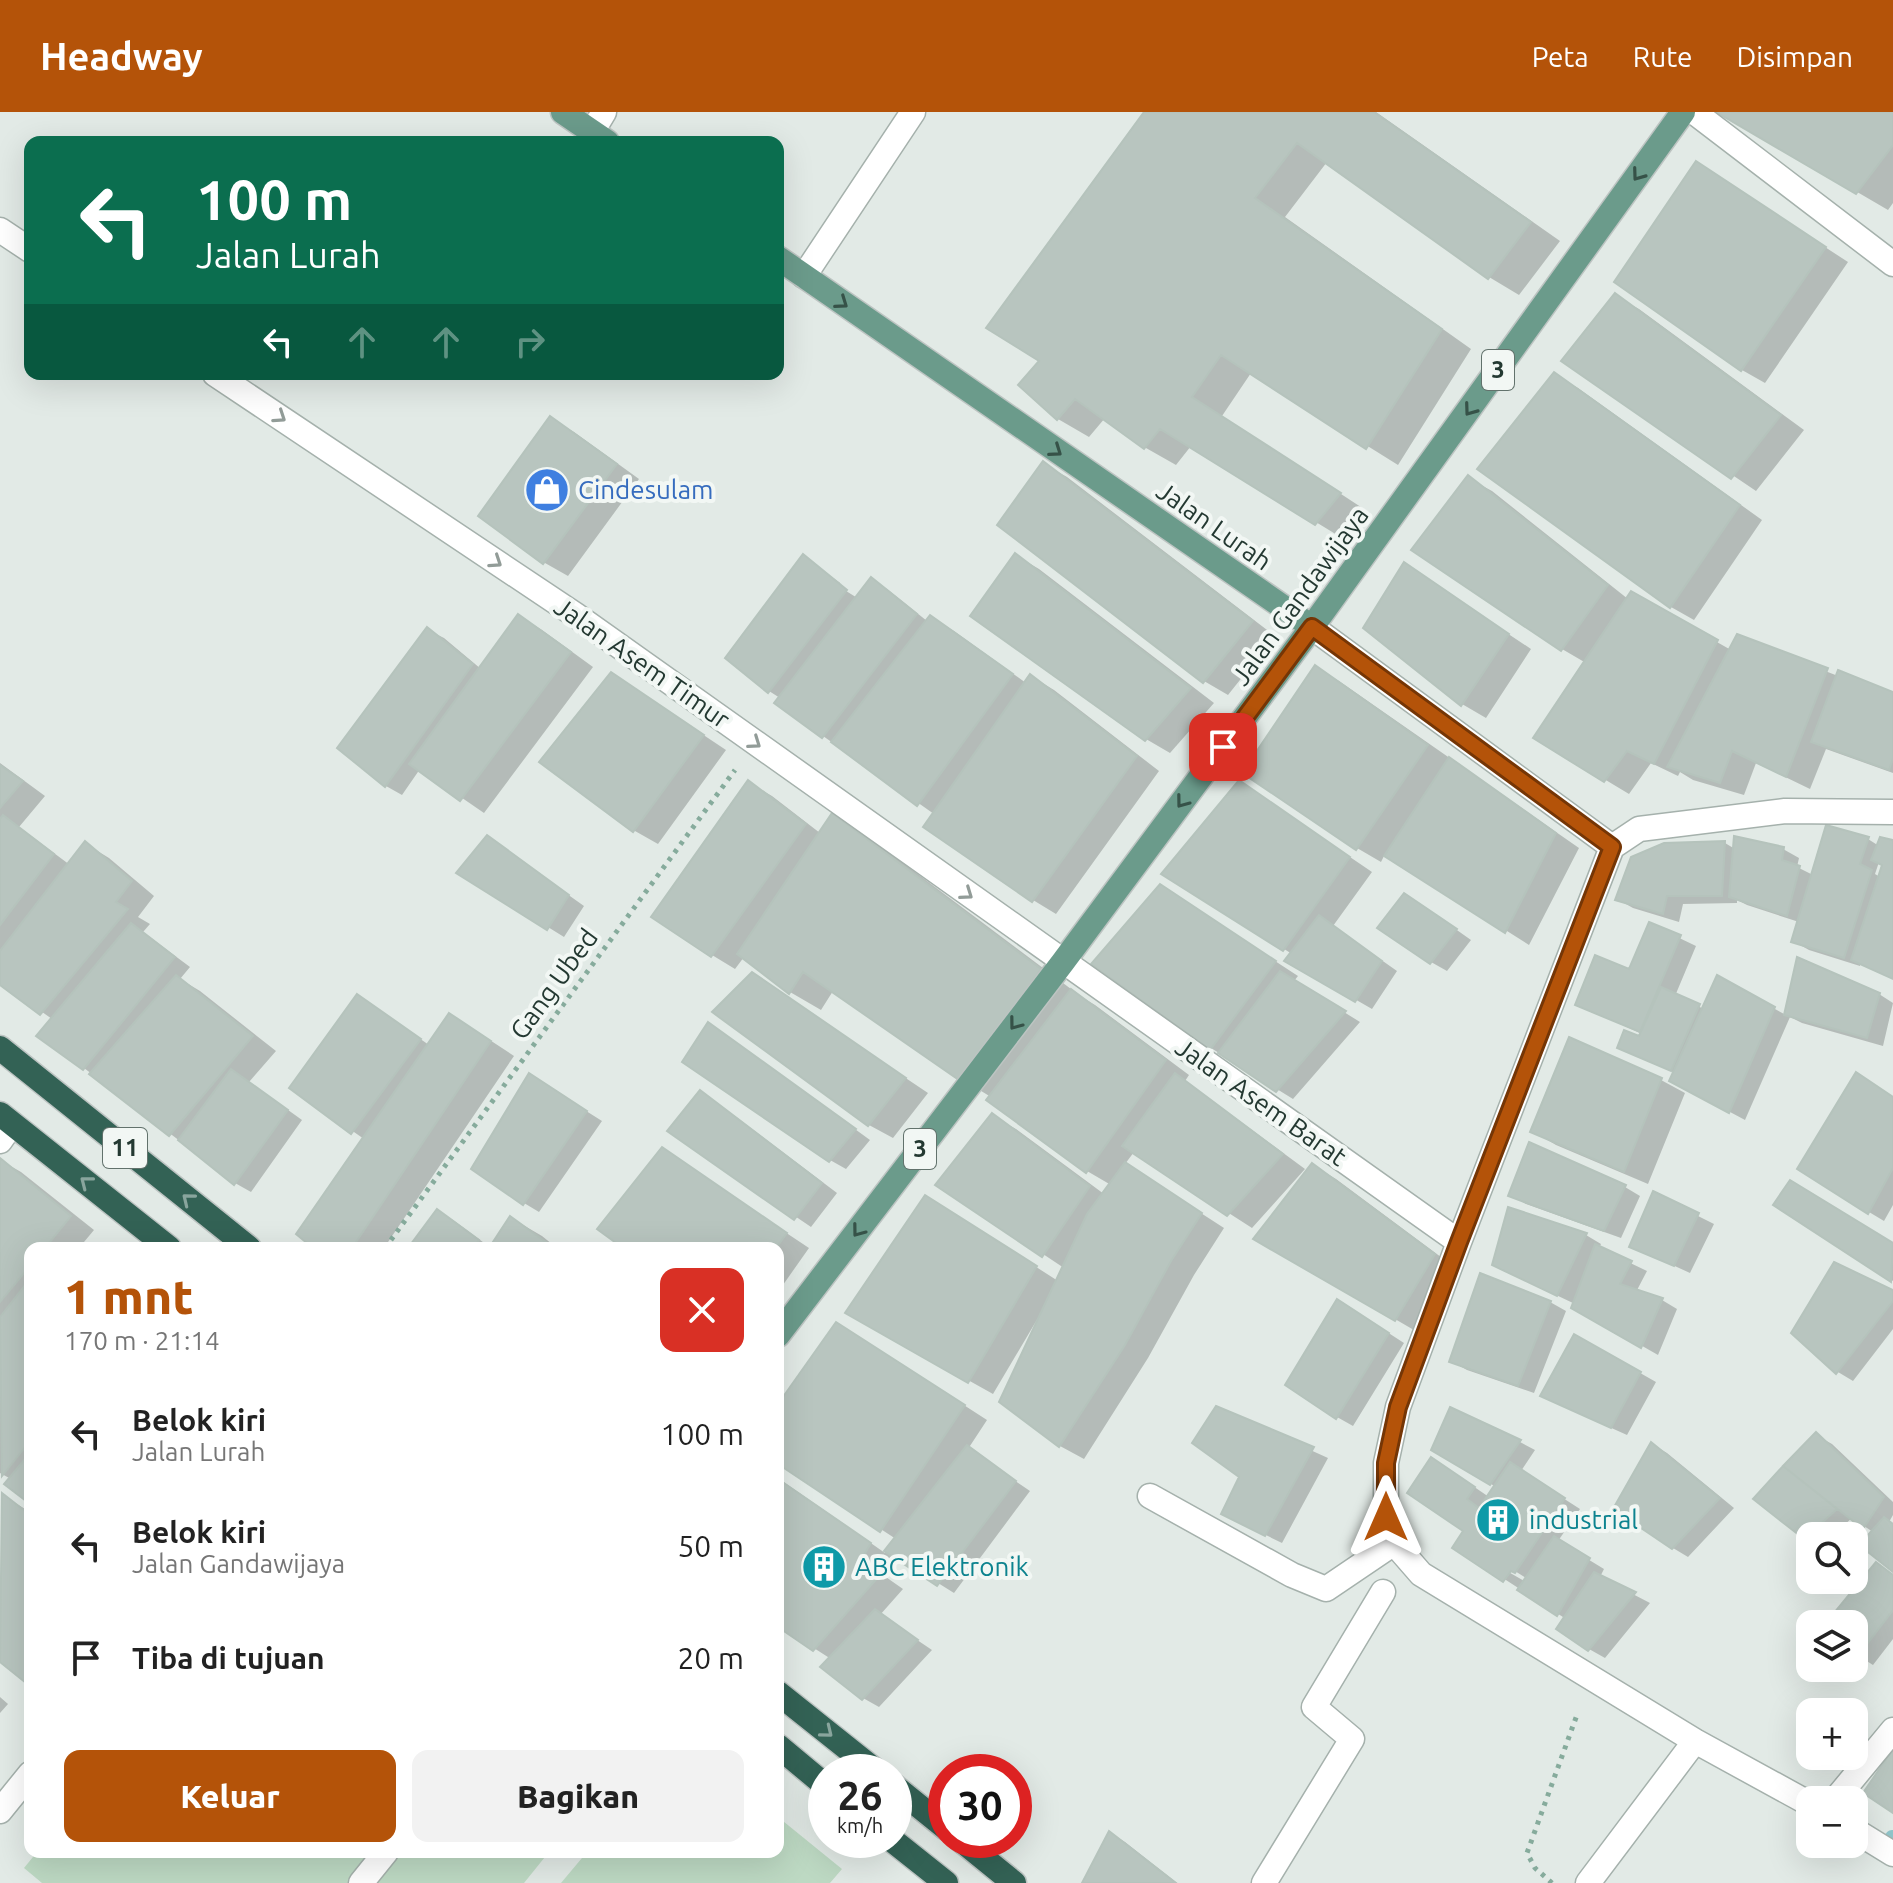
<!DOCTYPE html>
<html lang="id">
<meta charset="utf-8">
<style>
body{margin:0;font-family:Ubuntu,sans-serif;background:#f2f2f2;color:#222;height:100vh;display:flex;flex-direction:column;font-size:30px;white-space:nowrap}
*{box-sizing:border-box;margin:0}
p{font-size:26px;color:#767676}
.icon{flex:none;width:44px;height:44px;fill:none;stroke:currentColor;stroke-width:2;stroke-linecap:round;stroke-linejoin:round}
.map{position:relative;flex:1;overflow:hidden}
.sheet{position:absolute;left:24px;top:1130px;width:760px;height:616px;display:flex;flex-direction:column;background:#fff;border-radius:16px;box-shadow:0 8px 32px #0002}
.sheet>*{flex:none}
.banner{position:absolute;left:24px;top:24px;width:760px;height:244px;border-radius:16px;box-shadow:0 8px 32px #0002;background:#0b6e4f;color:#fff;overflow:hidden}
.controls{position:absolute;left:1796px;top:1410px;display:grid;gap:16px}
.controls a{display:grid;place-items:center;width:72px;height:72px;border-radius:16px;background:#fff;box-shadow:0 8px 32px #0002;font-size:40px}
.speed{position:absolute;left:808px;top:1642px;display:flex;gap:16px;font-size:40px;font-weight:700;text-align:center}
.speed>*{display:grid;place-content:center;width:104px;height:104px;border-radius:50%;background:#fff;box-shadow:0 8px 32px #0002;line-height:1}
.speed small{font-size:20px;font-weight:400}
.speed .limit{border:12px solid #d22;background:#fff;color:#111}
.pin{position:absolute;display:grid;place-items:center;width:68px;height:68px;color:#fff;margin:-34px;border-radius:16px;box-shadow:0 4px 12px #0006}
.me{position:absolute;width:88px;margin:-44px;rotate:0deg;stroke-linejoin:round;filter:drop-shadow(0 0 6px #0008)}
.turn{display:flex;align-items:center;gap:28px;height:168px;padding:0 40px;font-size:36px}
.turn .icon{width:104px;height:104px;stroke-width:2.5}
.turn b{display:block;font-size:56px;line-height:68px}
.lanes{display:flex;align-items:center;height:76px;padding:0 40px;background:#0003;justify-content:center;gap:40px;direction:ltr}
.lanes .off{opacity:.35}
.round{display:grid;place-items:center;flex:none;width:84px;height:84px;border-radius:16px;background:#f2f2f2}
.summary{display:flex;align-items:center;justify-content:space-between;height:136px;padding:0 40px}
h1{font-size:48px;font-weight:800;line-height:60px;color:#b45309}
.button{display:flex;gap:16px;margin-top:auto;padding:16px 40px}
.button a{flex:1;height:92px;border-radius:16px;background:#b45309;color:#fff;font-size:32px;font-weight:800;line-height:92px;text-align:center}
.button a+a{background:#f2f2f2;color:#222}
ul{padding:0;list-style:none}
li{display:flex;align-items:center;gap:24px;height:112px;padding:0 40px}
li div{flex:1}
li b{display:block;font-size:30px}
li em{font-style:normal}
header{display:flex;align-items:center;gap:48px;box-sizing:border-box;height:112px;padding:0 40px;background:#b45309;color:#fff}
header strong{font-size:38px}
nav{display:flex;gap:44px;margin-inline-start:auto;font-size:28px}
.map>svg:first-child{display:block}
.green{fill:#bdd9c3}
.shadow{fill:#0003;fill-rule:evenodd}
.lines{fill:none;stroke-linecap:round;stroke-linejoin:round}
.stream{stroke:#90c5ca;stroke-width:14}
.building{fill:#b8c5bf;stroke:#b5c3bc;stroke-width:2}
.minor-casing{stroke:#a5b1ac;stroke-width:27}
.major-casing{stroke:#bdc4c2;stroke-width:27}
.highway-casing{stroke:#bdc4c2;stroke-width:27}
.path{stroke:#86ab9c;stroke-width:5;stroke-dasharray:4 6;stroke-linecap:butt}
.minor{stroke:#fff;stroke-width:24}
.major{stroke:#6b9b8b;stroke-width:24}
.highway{stroke:#336255;stroke-width:24}
.oneway{stroke:#365248}
.oneway2{stroke:#929c98}
.oneway3{stroke:#89a59d}
.route-casing{stroke:#753606;stroke-width:20}
.route{stroke:#b45309;stroke-width:14}
.labels{text-anchor:middle;stroke-width:8;stroke-linejoin:round;paint-order:stroke}
.shield{fill:#f2f7f4;stroke:#62726c;stroke-width:2}
.shield-label{font-size:24px;font-weight:bold;fill:#243932}
.shop-label{font-size:26px;fill:#366cbe;stroke:#f2f7f4;text-anchor:start}
.street-label{font-size:26px;fill:#243932;stroke:#f2f7f4}
.culture-label{font-size:26px;fill:#0d838f;stroke:#f2f7f4;text-anchor:start}
</style>
<header>
<strong>Headway</strong>
<nav><a>Peta</a><a>Rute</a><a>Disimpan</a></nav>
</header>
<div class="map">
<svg width="1893" height="1771" viewBox="0 0 1893 1771">
<rect width="100%" height="100%" fill="#e2eae6"/>
<!-- green -->
<path class="green" d="M778,1705L842,1757L830,1771H561L587,1740H778Z
M37,1740H549L524,1771H42L24,1756Z"/>
<!-- shadow -->
<path class="shadow" d="M1147,0H1376L1560,129L1519,183L1489,165L1327,50L1285,105L1471,237L1398,353L1251,261L1222,304L1370,401L1347,429L1191,334L1176,353L1146,336L1105,306L1089,325L1058,307L1021,273L1042,249Z
M1720,0H1893V91L1888,98Z
M1697,52L1848,150L1765,271L1742,258L1617,169Z
M1615,184L1639,197L1804,318L1756,379L1564,249Z
M1555,263L1578,276L1762,408L1694,508L1671,495Z
M551,307L574,320L639,367L568,464L545,451L481,403Z
M1044,352L1067,365L1275,524L1228,583L1204,569Z
M1468,366L1492,379L1628,487L1632,482L1731,538L1738,525L1838,564L1893,582V661L1826,637L1810,677L1756,651L1744,683L1693,668L1680,660L1678,664L1651,651L1629,682L1536,626L1586,551L1562,537Z
M1015,443L1039,457L1214,591L1170,641L1146,627Z
M804,445L843,473L840,471L838,474L859,487L872,468L887,477L927,509L930,505L954,519L1026,571L1031,564L1054,578L1159,659L1056,802L1033,788L934,702L823,624L780,586L769,579Z
M1405,453L1531,537L1486,606L1462,592L1365,516Z
M519,504L542,518L593,555L484,701L420,657L402,683L386,674L340,636L428,518L444,526L481,557Z
M1316,556L1339,569L1579,736L1529,833L1385,742L1381,750L1357,736Z
M612,562L726,638L658,732L635,719L542,650Z
M0,651L45,684L19,715L70,753L86,732L109,746L154,784L138,805L150,812L143,820L190,855L180,867L200,879L276,939L249,970L302,1008L251,1080L235,1071L84,956L52,907L0,870Z
M1240,670L1372,760L1333,814L1397,859L1372,897L1287,848L1292,842L1164,761Z
M749,671L772,684L820,721L832,704L863,721L1071,877L1070,878L1095,893L1189,963L1185,969L1305,1057L1252,1116L1134,1040L1125,1052L1224,1116L1194,1163L1148,1246L1084,1347L1060,1334L1002,1289L1040,1207L1038,1206L993,1282L848,1201L949,1099L1058,1169L1064,1156L938,1072L992,1004L1016,1017L1104,1082L1111,1073L1087,1059L991,985L963,968L833,879L821,898L790,880L744,845L735,857L712,843Z
M487,725L584,794L564,825L459,760Z
M1868,727L1879,734L1893,730V867L1860,851V854L1809,838L1793,829L1799,810L1747,793L1737,788V791L1683,792L1679,810L1633,796L1617,787L1725,731L1735,737H1783L1799,746L1797,755L1813,763ZM1879,750L1884,753L1880,765L1875,762Z
M1160,774L1298,864L1294,869L1360,910L1293,987L1211,936Z
M1420,792L1471,828L1447,859L1431,850Z
M1650,812L1696,834L1675,884L1704,897L1718,866L1786,903L1879,882L1893,891L1883,934L1802,911L1790,905L1745,1008L1687,977L1675,961L1619,935L1640,927L1642,922L1577,892L1630,860Z
M752,863L928,981L893,1026L869,1013L715,900Z
M373,894L429,933L473,917L514,944L384,1136H316L364,1027L291,976Z
M724,922L870,1028L846,1057L830,1048Z
M1661,968L1685,981L1648,1072L1556,1033L1532,1019Z
M545,973L602,1009L539,1100L524,1091Z
M700,981L716,990L837,1081L811,1115L670,1019Z
M1893,986V1093L1884,1109L1869,1100Z
M662,1038L809,1136L778,1180V1136H626Z
M0,1048L21,1060L94,1118L79,1136H30V1389L11,1367L0,1361Z
M1313,1053L1336,1067L1457,1157L1419,1221L1256,1126Z
M1790,1070L1893,1132V1169L1776,1092Z
M1625,1075L1640,1084L1621,1126L1526,1092L1510,1083Z
M1654,1082L1714,1112L1690,1161L1631,1134Z
M438,1099L453,1108L491,1136H411Z
M511,1106L542,1124L557,1136H491Z
M1586,1123L1601,1132L1599,1136L1647,1159L1636,1180L1662,1188L1677,1197L1658,1243L1574,1195L1575,1192L1510,1161Z
M1893,1180V1217L1853,1269L1838,1260L1793,1221Z
M1550,1190L1566,1199L1534,1281L1467,1258L1451,1249Z
M1353,1198L1404,1231L1353,1314L1337,1305Z
M1575,1224L1656,1270L1627,1323L1558,1292Z
M860,1226L987,1308L968,1337L1030,1379L954,1481L895,1444L883,1463L903,1477L880,1503L932,1538L879,1595L863,1586L831,1547L778,1513V1366L885,1441L896,1427L778,1350V1295Z
M1217,1296L1328,1346L1282,1431L1239,1410L1241,1364Z
M1816,1323L1832,1332L1893,1390V1403L1889,1410L1893,1412V1458L1873,1420L1852,1406L1832,1424H1810V1428L1756,1387Z
M1520,1330L1535,1338L1521,1359L1580,1397L1558,1429L1604,1457L1600,1465L1650,1491L1605,1546L1589,1537L1566,1507L1455,1435L1466,1418L1448,1357L1489,1385L1496,1375L1433,1337ZM1507,1454L1526,1466V1470L1505,1458Z
M1652,1332L1667,1341L1734,1396L1688,1445L1673,1436Z
M2,1383L30,1400V1571L0,1547Z
M1877,1453L1893,1462V1527L1873,1553L1854,1541V1512H1828Z
M0,1585L8,1592L0,1601Z
M1110,1721L1125,1730L1177,1771H1085Z"/>
<g class="lines">
<!-- stream -->
<path class="stream" d="M1892,1725H1893"/>
</g>
<!-- building -->
<path class="building" d="M1144,0H1374L1531,110L1488,167L1297,31L1255,86L1442,217L1366,337L1221,243L1192,285L1341,381L1315,413L1160,317L1144,337L1075,287L1057,308L1018,273L1039,249L986,216Z
M1716,0H1893V33L1856,82Z
M1696,49L1826,135L1741,259L1614,170Z
M1615,181L1781,303L1731,367L1561,249Z
M1554,260L1740,393L1670,496L1477,357Z
M550,304L617,352L543,452L478,404Z
M1043,349L1253,509L1203,571L997,413Z
M1468,363L1608,473L1561,539L1411,438Z
M1015,441L1191,576L1145,629L970,504Z
M803,442L847,478L768,581L725,546Z
M1404,450L1509,522L1461,594L1363,516Z
M871,465L917,502L822,626L774,591Z
M1631,479L1718,528L1654,652L1627,639L1604,670L1533,626Z
M518,502L571,540L460,689L409,652Z
M930,503L1013,562L917,694L831,630Z
M427,515L473,552L385,675L337,636Z
M1737,522L1828,556L1786,665L1732,639L1720,671L1667,655Z
M1315,553L1428,633L1356,738L1242,661Z
M1838,558L1893,580V646L1889,658L1811,630Z
M611,560L704,623L633,720L539,650Z
M1030,562L1137,644L1032,790L923,715Z
M1449,645L1556,721L1505,821L1384,744Z
M0,653L23,669L0,696Z
M748,668L806,712L711,845L651,805Z
M1239,668L1350,745L1283,839L1161,762Z
M832,701L1041,857L962,970L803,860L789,882L737,842Z
M3,703L54,742L0,813V707Z
M1826,713L1869,725L1860,752L1872,758L1844,846L1791,830Z
M487,723L569,783L547,818L456,761Z
M1734,724L1784,735L1782,748L1800,754L1787,804L1729,785Z
M1880,725L1893,728V867L1851,848L1882,753L1871,748Z
M85,729L132,769L116,790L128,797L40,903L0,873V839Z
M1725,729L1722,784H1667L1663,802L1615,788L1631,745L1664,731Z
M1160,772L1276,849L1210,938L1091,852Z
M1404,781L1457,817L1430,852L1377,816Z
M1319,803L1382,849L1355,890L1284,849Z
M1649,810L1681,823L1640,920L1575,893L1595,843L1629,857Z
M131,811L175,845L83,958L36,924Z
M1797,845L1880,881L1867,926L1784,903Z
M1280,859L1346,899L1276,980L1218,941Z
M752,860L906,966L868,1014L712,900Z
M176,863L253,924L169,1024L89,962Z
M1717,863L1775,895L1729,1001L1669,969Z
M1661,875L1700,892L1671,959L1617,936L1624,918L1639,924Z
M1071,877L1166,948L1086,1061L986,988Z
M357,882L421,927L351,1022L289,976Z
M449,901L491,929L352,1136H313L296,1122Z
M708,910L856,1017L829,1050L682,950Z
M1569,925L1662,966L1624,1060L1530,1020Z
M231,957L288,998L234,1073L178,1028Z
M1856,960L1893,985V1056L1868,1102L1797,1057Z
M529,961L587,999L523,1093L471,1057Z
M1175,961L1283,1042L1227,1104L1122,1034Z
M700,978L822,1071L794,1108L667,1019Z
M992,1001L1090,1074L1042,1145L935,1073Z
M1529,1030L1626,1073L1604,1119L1508,1084Z
M662,1035L787,1121L776,1136H623L597,1117Z
M0,1046L71,1104L45,1136H30V1154L0,1190Z
M1125,1050L1202,1101L1171,1149L1125,1233L1059,1335L999,1290L1087,1102Z
M1312,1051L1435,1142L1395,1209L1253,1127Z
M1790,1068L1893,1131L1891,1170L1773,1093Z
M1653,1079L1699,1101L1674,1154L1629,1135Z
M925,1083L1037,1154L968,1271L845,1201Z
M1508,1095L1587,1121L1557,1184L1492,1153Z
M437,1097L479,1128L473,1136H408Z
M510,1104L554,1136H489Z
M1595,1132L1632,1149L1620,1172L1663,1186L1641,1236L1571,1196Z
M1834,1150L1893,1178V1189L1836,1262L1791,1221Z
M1480,1161L1551,1189L1518,1274L1449,1250Z
M30,1167V1329L2,1364L0,1205Z
M1337,1187L1389,1221L1336,1307L1285,1273Z
M836,1210L965,1293L880,1420L778,1352V1292Z
M1574,1222L1641,1260L1611,1316L1540,1284Z
M1216,1294L1314,1335L1265,1424L1221,1402L1239,1365L1192,1331Z
M1450,1295L1521,1328L1490,1373L1431,1338Z
M1816,1320L1884,1385L1863,1417L1783,1354Z
M1651,1330L1720,1386L1672,1437L1613,1397Z
M967,1333L1016,1369L937,1474L884,1439Z
M30,1341V1392L4,1372Z
M1431,1345L1475,1375L1467,1387L1479,1396L1510,1350L1565,1386L1515,1461L1511,1459L1503,1470L1452,1436L1463,1419L1407,1381Z
M1783,1354L1837,1397L1804,1427L1753,1387Z
M778,1367L871,1431L861,1448L881,1462L813,1539L778,1515Z
M2,1381L30,1403V1564L25,1570L0,1550Z
M1884,1405L1893,1412V1460L1859,1433Z
M1554,1424L1590,1446L1557,1504L1517,1478Z
M1876,1450L1893,1463V1498L1857,1545L1854,1544V1512H1825Z
M1594,1460L1636,1480L1588,1539L1556,1517Z
M875,1497L918,1528L862,1588L820,1555Z
M1893,1637V1701L1863,1681Z
M1109,1719L1176,1771H1082Z"/>
<g class="lines">
<!-- minor casing -->
<g class="minor-casing">
<path id="minor" d="M1694,0L1893,152
M592,20L604,0
M0,118L30,138
M804,164L913,0
M215,262L577,504L1459,1130
M1312,515L1612,735
M0,1029L12,1012
M1150,1384L1292,1463L1326,1477L1394,1431
M1835,1688L1893,1618
M1810,1692L1695,1629L1421,1462L1394,1431L1386,1405V1351L1398,1295L1459,1130L1612,735L1639,717L1785,699L1893,700
M0,1699L30,1662
M1854,1718L1893,1742
M361,1771L386,1740
M1264,1771L1352,1627L1314,1595L1383,1480
M1588,1771L1695,1629"/>
</g>
<!-- major casing -->
<g class="major-casing">
<path id="major" d="M563,0L607,30
M778,146L1312,515
M778,1223L1063,850L1312,515L1683,0"/>
</g>
<!-- highway casing -->
<g class="highway-casing">
<path id="highway" d="M0,936L249,1136
M0,1002L169,1136
M778,1581L877,1660
M778,1634L826,1674
M894,1674L946,1716
M892,1728L946,1771
M961,1728L1014,1771"/>
</g>
<!-- path -->
<path class="path" d="M385,1136L735,658
M1552,1771L1535,1756L1527,1741L1578,1600"/>
<!-- minor -->
<use href="#minor" class="minor"/>
<!-- major -->
<use href="#major" class="major"/>
<!-- highway -->
<use href="#highway" class="highway"/>
</g>
<!-- one-way arrows -->
<defs><path id="oneway-chevron" d="M-2-3.5L2.5 0L-2 3.5" fill="none" stroke-width="1.6" stroke-linecap="round" stroke-linejoin="round" transform="scale(2)"/></defs>
<g class="oneway">
<use href="#oneway-chevron" transform="translate(1638 63) rotate(126)"/>
<use href="#oneway-chevron" transform="translate(842 191) rotate(35)"/>
<use href="#oneway-chevron" transform="translate(1470 298) rotate(126)"/>
<use href="#oneway-chevron" transform="translate(1056 339) rotate(35)"/>
<use href="#oneway-chevron" transform="translate(1182 690) rotate(127)"/>
<use href="#oneway-chevron" transform="translate(1015 912) rotate(127)"/>
<use href="#oneway-chevron" transform="translate(858 1119) rotate(127)"/>
</g>
<g class="oneway2">
<use href="#oneway-chevron" transform="translate(280 305) rotate(34)"/>
<use href="#oneway-chevron" transform="translate(496 450) rotate(34)"/>
<use href="#oneway-chevron" transform="translate(755 631) rotate(35)"/>
<use href="#oneway-chevron" transform="translate(967 782) rotate(35)"/>
</g>
<g class="oneway3">
<use href="#oneway-chevron" transform="translate(86 1070) rotate(-142)"/>
<use href="#oneway-chevron" transform="translate(188 1087) rotate(-141)"/>
<use href="#oneway-chevron" transform="translate(827 1620) rotate(39)"/>
</g>
<g class="lines">
<!-- route casing -->
<g class="route-casing">
<path id="route" d="M1223,635L1312,515L1612,735L1459,1130L1398,1295L1386,1351V1405"/>
</g>
<!-- route -->
<use href="#route" class="route"/>
</g>
<!-- icons -->
<defs>
<g id="shop-disc" transform="scale(2.3)"><circle r="9.5" fill="#3f7fe0" stroke="#f2f7f4"/><path d="M-5-2.5h2.3a2.7 3.5 0 0 1 5.4 0H5L5.5 6h-11ZM-1.5-2.5h3a1.5 2.3 0 0 0-3 0Z" fill="#fff"/></g>
<g id="building-disc" transform="scale(2.3)"><circle r="9.5" fill="#0f9aa8" stroke="#f2f7f4"/><path d="M-4-6H4V6H1V3H-1V6H-4ZM-2.5-4.3h1.7v1.8h-1.7ZM.8-4.3h1.7v1.8H.8ZM-2.5-1h1.7V.8h-1.7ZM.8-1h1.7V.8H.8Z" fill="#fff"/></g>
</defs>
<g fill-rule="evenodd">
<use href="#shop-disc" x="547" y="378"/>
<use href="#building-disc" x="1498" y="1408"/>
<use href="#building-disc" x="824" y="1455"/>
</g>
<g class="labels">
<!-- shield labels -->
<g class="shield">
<rect x="1482" y="238" width="32" height="40" rx="6"/>
<rect x="103" y="1016" width="44" height="40" rx="6"/>
<rect x="904" y="1017" width="32" height="40" rx="6"/>
</g>
<g class="shield-label">
<text x="1498" y="266">3</text>
<text x="125" y="1044">11</text>
<text x="920" y="1045">3</text>
</g>
<!-- shop labels -->
<g class="shop-label">
<text x="578" y="387">Cindesulam</text>
</g>
<!-- street labels -->
<g class="street-label">
<text transform="translate(1214 414) rotate(35)" y="9">Jalan Lurah</text>
<text transform="translate(1300 484) rotate(-54)" y="9">Jalan Gandawijaya</text>
<text transform="translate(642 551) rotate(35)" y="9">Jalan Asem Timur</text>
<text transform="translate(554 872) rotate(-54)" y="9">Gang Ubed</text>
<text transform="translate(1261 990) rotate(35)" y="9">Jalan Asem Barat</text>
</g>
<!-- culture labels -->
<g class="culture-label">
<text x="1529" y="1417">industrial</text>
<text x="855" y="1464">ABC Elektronik</text>
</g>
</g>
</svg>
<div class="controls">
<a><svg class="icon" aria-label="search" viewBox="0 0 24 24"><circle cx="10" cy="10" r="6"/><path d="M15 15l6 6"/></svg></a>
<a><svg class="icon" aria-label="layers" viewBox="0 0 24 24"><path d="M12 4l9 5-9 5-9-5zM3 14l9 5 9-5"/></svg></a>
<a>+</a>
<a>−</a>
</div>
<div class="speed"><div>26<small>km/h</small></div><div class="limit">30</div></div>
<div class="pin" style="left:1223px;top:635px;background:#d93025"><svg class="icon" aria-label="arrive" viewBox="0 0 24 24"><path d="M6 21V4h12l-3 4 3 4H6"/></svg></div>
<svg class="me" style="left:1386px;top:1405px" viewBox="-20 -20 40 40"><path d="M0-17L14 15 0 8-14 15z" fill="#b45309" stroke="#fff" stroke-width="4"/></svg>
<div class="banner">
<div class="turn"><svg class="icon" aria-label="left" viewBox="0 0 24 24"><path d="M17 20v-9H6M10 6l-5 5 5 5"/></svg><div><b>100 m</b>Jalan Lurah</div></div>
<div class="lanes"><svg class="icon" aria-label="left" viewBox="0 0 24 24"><path d="M17 20v-9H6M10 6l-5 5 5 5"/></svg><svg class="icon off" aria-label="ahead" viewBox="0 0 24 24"><path d="M12 20V5M6 11l6-6 6 6"/></svg><svg class="icon off" aria-label="ahead" viewBox="0 0 24 24"><path d="M12 20V5M6 11l6-6 6 6"/></svg><svg class="icon off" aria-label="right" viewBox="0 0 24 24"><path d="M7 20v-9h11M14 6l5 5-5 5"/></svg></div>
</div>
<section class="sheet">
<div class="summary"><div><h1>1 mnt</h1><p>170 m · 21:14</p></div><a class="round" style="background:#d93025;color:#fff"><svg class="icon" aria-label="close" viewBox="0 0 24 24"><path d="M6 6l12 12M18 6L6 18"/></svg></a></div>
<ul>
<li><svg class="icon" aria-label="left" viewBox="0 0 24 24"><path d="M17 20v-9H6M10 6l-5 5 5 5"/></svg><div><b>Belok kiri</b><p>Jalan Lurah</p></div><em>100 m</em></li>
<li><svg class="icon" aria-label="left" viewBox="0 0 24 24"><path d="M17 20v-9H6M10 6l-5 5 5 5"/></svg><div><b>Belok kiri</b><p>Jalan Gandawijaya</p></div><em>50 m</em></li>
<li><svg class="icon" aria-label="arrive" viewBox="0 0 24 24"><path d="M6 21V4h12l-3 4 3 4H6"/></svg><div><b>Tiba di tujuan</b></div><em>20 m</em></li>
</ul>
<div class="button"><a>Keluar</a><a>Bagikan</a></div>
</section>
</div>
